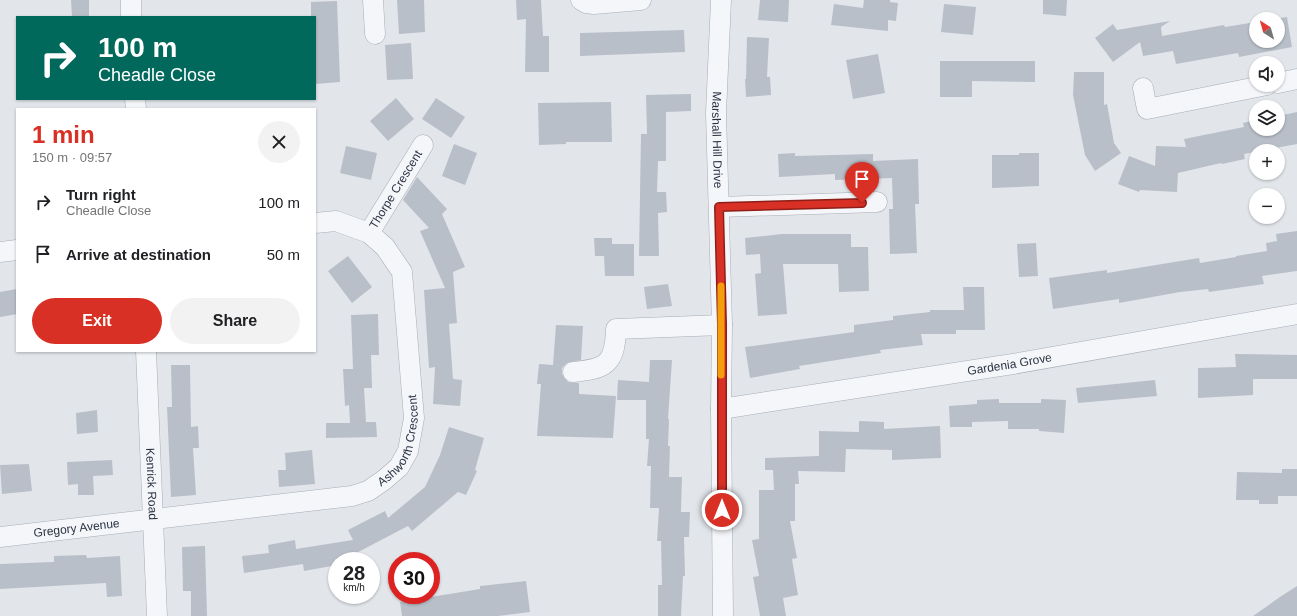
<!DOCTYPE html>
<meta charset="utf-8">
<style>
body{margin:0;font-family:Helvetica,sans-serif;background:#f2f2f2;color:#202124;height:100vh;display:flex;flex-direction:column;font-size:15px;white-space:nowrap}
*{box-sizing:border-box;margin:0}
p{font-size:13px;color:#757577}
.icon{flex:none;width:22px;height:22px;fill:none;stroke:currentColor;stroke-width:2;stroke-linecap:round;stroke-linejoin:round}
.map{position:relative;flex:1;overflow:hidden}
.details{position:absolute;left:16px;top:108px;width:300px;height:244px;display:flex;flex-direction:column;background:#fff;border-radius:0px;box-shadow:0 1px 3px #0004}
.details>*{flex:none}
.hud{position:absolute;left:16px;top:16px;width:300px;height:84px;border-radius:0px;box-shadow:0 1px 3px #0004;background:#00695c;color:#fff;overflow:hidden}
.needle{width:26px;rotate:323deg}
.fabs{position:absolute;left:1249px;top:12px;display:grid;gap:8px}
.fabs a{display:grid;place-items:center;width:36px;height:36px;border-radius:50%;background:#fff;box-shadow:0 1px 3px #0004;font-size:20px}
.speed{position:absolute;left:328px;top:552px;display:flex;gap:8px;font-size:20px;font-weight:700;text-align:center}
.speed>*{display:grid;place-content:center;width:52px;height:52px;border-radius:50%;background:#fff;box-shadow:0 1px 3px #0004;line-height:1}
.speed small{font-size:10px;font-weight:400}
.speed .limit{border:6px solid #d22;background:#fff;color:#111}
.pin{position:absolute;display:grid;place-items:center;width:34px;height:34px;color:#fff;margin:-41px -17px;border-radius:50% 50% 50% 0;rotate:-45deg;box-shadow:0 0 4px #0007}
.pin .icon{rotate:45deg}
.me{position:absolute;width:44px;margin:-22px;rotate:0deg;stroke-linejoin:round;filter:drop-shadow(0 0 3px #0008)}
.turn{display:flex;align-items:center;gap:14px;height:84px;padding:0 16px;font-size:18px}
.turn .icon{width:52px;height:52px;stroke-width:2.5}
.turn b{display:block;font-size:28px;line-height:34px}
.round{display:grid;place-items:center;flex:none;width:42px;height:42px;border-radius:21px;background:#f2f2f2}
.head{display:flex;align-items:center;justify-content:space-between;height:68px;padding:0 16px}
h1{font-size:24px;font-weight:600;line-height:30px;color:#d93025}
.primary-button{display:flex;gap:8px;margin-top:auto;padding:8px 16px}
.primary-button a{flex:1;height:46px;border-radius:24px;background:#d93025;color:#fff;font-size:16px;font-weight:600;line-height:46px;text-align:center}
.primary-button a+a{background:#f2f2f2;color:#202124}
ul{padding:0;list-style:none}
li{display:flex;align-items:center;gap:12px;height:52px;padding:0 16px}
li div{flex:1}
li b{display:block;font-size:15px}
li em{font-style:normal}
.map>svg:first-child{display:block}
.building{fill:#b9bfc8}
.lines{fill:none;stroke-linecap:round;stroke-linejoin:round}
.minor-casing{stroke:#a7adb5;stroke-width:21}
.minor{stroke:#f5f6f9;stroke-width:20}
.route-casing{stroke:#8d1f18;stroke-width:10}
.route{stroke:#d93025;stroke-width:7}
.slow{stroke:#f59e0b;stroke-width:7}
.labels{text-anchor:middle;stroke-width:3.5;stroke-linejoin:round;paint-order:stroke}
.street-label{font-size:12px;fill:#2a3343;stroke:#f2f4f8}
</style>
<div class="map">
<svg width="1297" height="616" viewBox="0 0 1297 616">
<rect width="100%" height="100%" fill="#e2e6eb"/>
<!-- building -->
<path class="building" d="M71,0H89V17H72Z
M397,0H424L425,32L399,34Z
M516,0H541L543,36H549V72H525L526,19L517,20Z
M760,0H789L788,22L758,20Z
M864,0H890V2L898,3L896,21L888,20V31L831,25L834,4L863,8Z
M1043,0H1067L1066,16L1043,14Z
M337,1L340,82L315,84V17H311V2Z
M944,4L976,7L973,35L941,32Z
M1287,17L1292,47L1239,57L1238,53L1176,64L1173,51L1143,56L1140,42L1113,62L1095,38L1113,24L1117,30L1170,21L1161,27L1162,36L1224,25L1225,27L1256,22V41H1278V19H1274Z
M684,30L685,52L580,56V33Z
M747,37L769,38L767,77H770L771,95L746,97L745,79H746Z
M411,43L413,79L387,80L385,45Z
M878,54L885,93L853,99L846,60Z
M940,61H1035V82L972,81V97H940Z
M1074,72H1104V105L1107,104L1114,143L1121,153L1095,171L1085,155L1073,95Z
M691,94V111L666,112V161H658L657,192H666L667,212L658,213L659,256H639L641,134H647L646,95Z
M396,98L414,119L388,141L370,121Z
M436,98L465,117L451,138L422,119Z
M611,102L612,142H566V144L539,145L538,103Z
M1297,112V144L1244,154L1245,159L1222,164L1221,163L1178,173L1177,192L1140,190L1139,192L1118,184L1129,156L1155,166L1156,146L1186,147L1184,139L1244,127L1243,123L1256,120V129H1278V116Z
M454,144L477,153L465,185L442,176Z
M346,146L377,153L371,180L340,173Z
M795,153V156L873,154V161L918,159L919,204H915L917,253L890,254L889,209H893L892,178L835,180V174L779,177L778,154Z
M1019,153H1039V186L992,188V155H1019Z
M417,177L447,209L442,214L465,267L453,272L457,323L449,324L453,379L462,380L460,406L433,404L435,367L429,368L424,290L445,288L420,231L429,228L403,200Z
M1297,231V271L1262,276L1264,284L1209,292L1208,289L1180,292L1119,303V299L1053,309L1049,278L1107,270V273L1199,258L1200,263L1236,257V256L1267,251L1266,243L1277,241L1276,234Z
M782,234H851V247H868L869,291L839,292L838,264H783L787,314L758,316L755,274L761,273L760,254L746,255L745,238Z
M594,238H612V244H634V276H605L604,256H595Z
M1036,243L1038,276L1019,277L1017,244Z
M348,256L372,287L352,303L328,271Z
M668,284L672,306L647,309L644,287Z
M963,287H984L985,330H956V334H921L923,345L880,350L881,353L799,366L800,369L750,378L745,347L854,332V325L893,320V316L930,312V310H964Z
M17,289V314L0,317V292Z
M378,314L379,355H371L372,388H364L366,422H376L377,437L326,438V423H350L349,405L345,406L343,369H353L351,315Z
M556,325L583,326L581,360L567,363L562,368V374L568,382L579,383V394L616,396L613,438L537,436L541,384H537L539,364L553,365Z
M1235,354L1297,355V379H1253V395L1198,398V368L1236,367Z
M650,360H672L668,419H669L668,446H670L669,477H682L681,512H690L689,537H684L685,576H683L681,616H658V585H662L661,541H657L659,508H650L651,466H647L649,439H646V400H617L618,380L649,382Z
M171,365H190L191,427L198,426L199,448H193L196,495L171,497L167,407H172Z
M1155,380L1157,396L1078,403L1076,388Z
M999,399V403H1041V399L1066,400L1064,433L1039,431V429H1008V421L972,422V427H950L949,406L977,404V400Z
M97,410L98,432L77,434L76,413Z
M859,421L884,422V429L940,426L941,458L892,460V450L846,449L845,472L798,471L799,484H795V521H790L797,558L792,559L798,595L783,598L786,616H760L753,577L759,576L752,540L759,539V490H774L773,470H765V458L819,456V431L859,432Z
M449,427L484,438L475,470L477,471L466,495L458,492L412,531L408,526L341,561H337V565L304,571L303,564L244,573L242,556L269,553L268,545L295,540L296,549L353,540L348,530L385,511L388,518L425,487L440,455Z
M312,450L315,484L279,487L278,470H286L285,453Z
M112,460L113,475L93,476L94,495H78V484L68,485L67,462Z
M29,464L32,491L2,494L0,465Z
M1282,469H1297V496H1278V504H1259V500H1236L1237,472L1282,473Z
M205,546L207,616H191V591H183L182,547Z
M86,555L87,558L120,556L122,596L107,597L106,583L0,589V564L54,562V556Z
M526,581L530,612L498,616H402L400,602L480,589V586Z
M1297,586V616H1253L1280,597Z"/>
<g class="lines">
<!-- minor casing -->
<g class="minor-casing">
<g id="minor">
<path d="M131,0V17"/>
<path d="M373,0L375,34"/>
<path d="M581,0L586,3L594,4L641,0"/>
<path id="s1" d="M721,0L716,113L722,325L721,409L723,616"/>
<path d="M1278,83L1297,79"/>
<path d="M1143,88L1147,109L1267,85"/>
<path d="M135,99L136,109"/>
<path d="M719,207L877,202"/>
<path id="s2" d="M369,233L423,145"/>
<path d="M0,252L17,250"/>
<path id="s3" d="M146,351L157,616"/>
<path d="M573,372C606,369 615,364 616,329L722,325"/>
<path id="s4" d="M721,409L1013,364L1297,314"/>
<path id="s5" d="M0,537L352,496L368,491L384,480L399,467L408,451L414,418L402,272L385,247L369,233L336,221L315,223"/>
</g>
</g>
<!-- minor -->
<use href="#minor" class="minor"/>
</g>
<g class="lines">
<!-- route casing -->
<g class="route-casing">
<path id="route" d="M722,510V324L719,207L862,203"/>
</g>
<!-- route -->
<use href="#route" class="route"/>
<!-- slow -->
<path class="slow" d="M721,286V375"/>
</g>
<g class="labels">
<!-- street labels -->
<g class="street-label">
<text dy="4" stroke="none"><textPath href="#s1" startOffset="140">Marshall Hill Drive</textPath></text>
<text dy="4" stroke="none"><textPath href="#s2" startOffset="51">Thorpe Crescent</textPath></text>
<text dy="4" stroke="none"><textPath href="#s4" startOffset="292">Gardenia Grove</textPath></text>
<text dy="4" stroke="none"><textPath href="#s5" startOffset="435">Ashworth Crescent</textPath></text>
<text dy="4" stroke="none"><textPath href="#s3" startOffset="133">Kenrick Road</textPath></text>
<text dy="4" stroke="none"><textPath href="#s5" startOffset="77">Gregory Avenue</textPath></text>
</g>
</g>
</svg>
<div class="fabs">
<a><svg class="needle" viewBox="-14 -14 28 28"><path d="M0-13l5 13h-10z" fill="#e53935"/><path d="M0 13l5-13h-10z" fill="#757577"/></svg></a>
<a><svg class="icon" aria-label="sound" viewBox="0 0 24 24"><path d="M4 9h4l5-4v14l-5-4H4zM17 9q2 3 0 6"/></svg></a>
<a><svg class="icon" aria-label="layers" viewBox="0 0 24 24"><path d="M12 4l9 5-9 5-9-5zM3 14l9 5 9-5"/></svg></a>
<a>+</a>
<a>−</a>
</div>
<div class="speed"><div>28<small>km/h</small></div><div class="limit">30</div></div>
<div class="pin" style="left:862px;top:203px;background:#d93025"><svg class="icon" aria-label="arrive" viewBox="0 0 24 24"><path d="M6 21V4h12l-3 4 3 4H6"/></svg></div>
<svg class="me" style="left:722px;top:510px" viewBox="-20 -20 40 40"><circle r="17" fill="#d93025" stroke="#fff" stroke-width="3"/><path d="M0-11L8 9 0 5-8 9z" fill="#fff"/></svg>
<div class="hud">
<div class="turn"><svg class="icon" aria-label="right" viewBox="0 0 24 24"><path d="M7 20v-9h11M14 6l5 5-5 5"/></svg><div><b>100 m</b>Cheadle Close</div></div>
</div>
<section class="details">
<div class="head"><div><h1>1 min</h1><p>150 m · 09:57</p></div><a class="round"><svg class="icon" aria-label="close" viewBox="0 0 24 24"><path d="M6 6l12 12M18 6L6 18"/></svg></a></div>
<ul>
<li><svg class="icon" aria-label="right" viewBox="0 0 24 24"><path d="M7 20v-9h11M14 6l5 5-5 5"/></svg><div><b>Turn right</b><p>Cheadle Close</p></div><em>100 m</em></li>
<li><svg class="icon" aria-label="arrive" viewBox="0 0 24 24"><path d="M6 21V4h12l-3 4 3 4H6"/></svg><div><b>Arrive at destination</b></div><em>50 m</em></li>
</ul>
<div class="primary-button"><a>Exit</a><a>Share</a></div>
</section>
</div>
